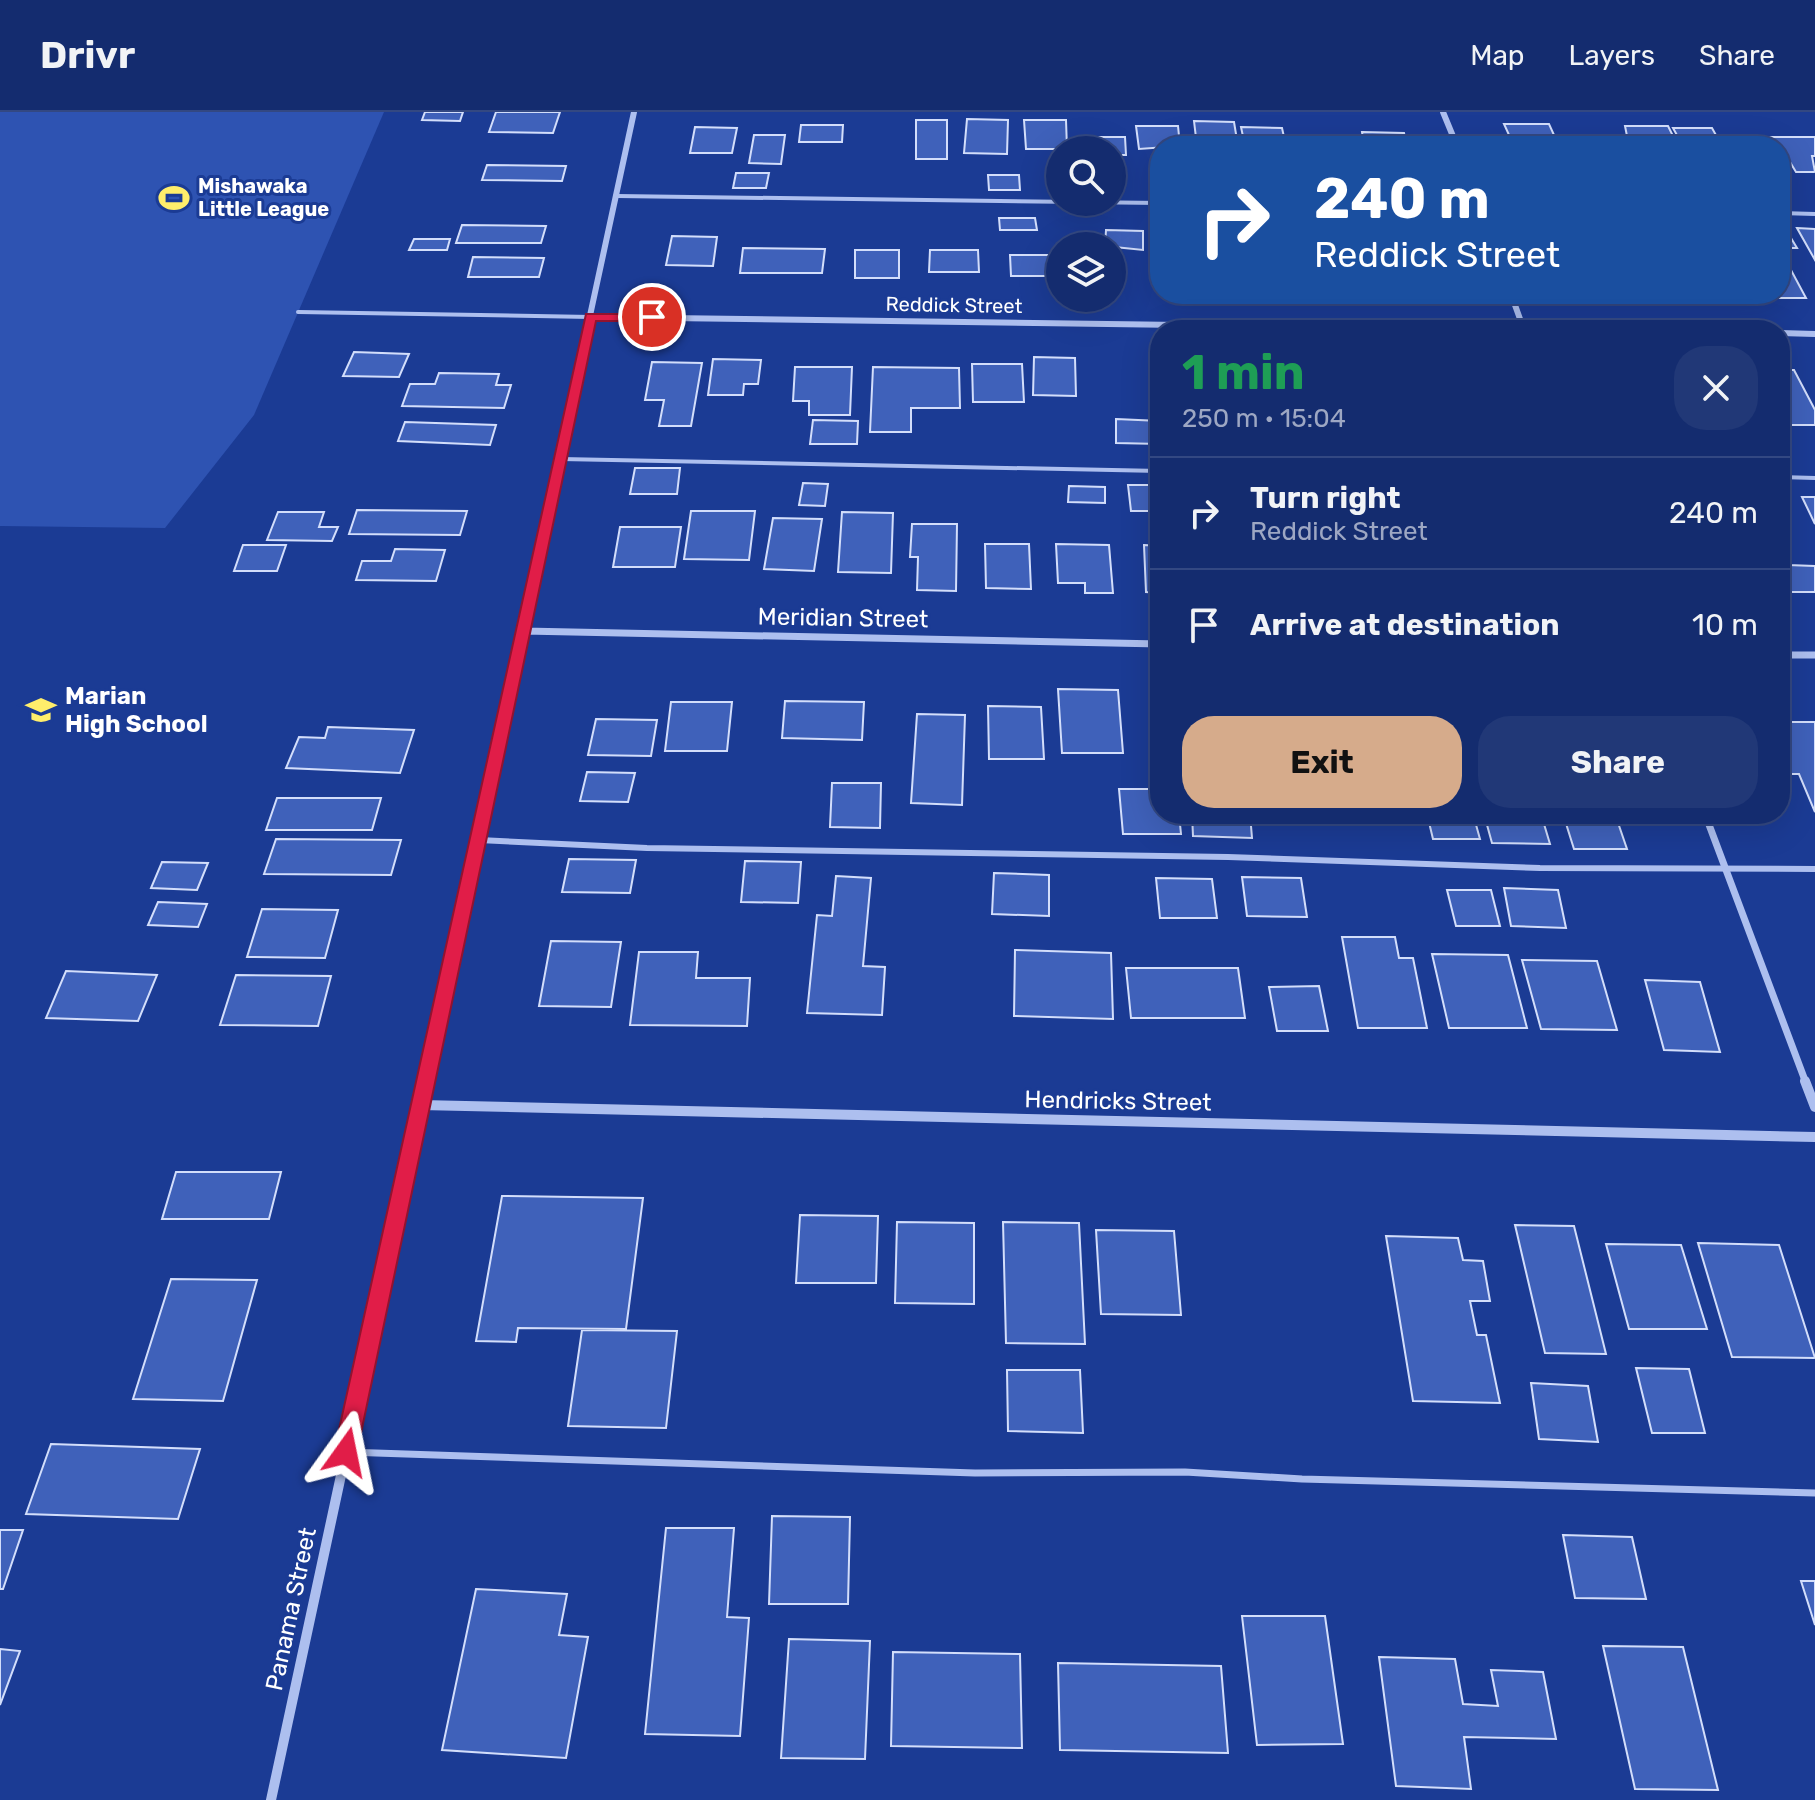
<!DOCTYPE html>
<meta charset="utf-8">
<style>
body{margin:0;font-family:Rubik,sans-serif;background:#213877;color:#f1f3f6;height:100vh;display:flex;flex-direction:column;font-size:30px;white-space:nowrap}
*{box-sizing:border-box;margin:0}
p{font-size:26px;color:#9da7c3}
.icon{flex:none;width:44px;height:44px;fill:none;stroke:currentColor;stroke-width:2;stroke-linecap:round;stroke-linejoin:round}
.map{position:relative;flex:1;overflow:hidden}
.sheet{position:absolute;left:1150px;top:208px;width:640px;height:504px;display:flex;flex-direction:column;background:#142c6f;border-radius:32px;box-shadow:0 8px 32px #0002,0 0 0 2px #334882}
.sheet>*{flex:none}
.top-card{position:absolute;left:1150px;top:24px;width:640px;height:168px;border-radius:32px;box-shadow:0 8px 32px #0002,0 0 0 2px #334882;background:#1a4fa0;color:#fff;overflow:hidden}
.fabs{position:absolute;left:1046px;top:24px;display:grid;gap:16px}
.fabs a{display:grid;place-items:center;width:80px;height:80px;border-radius:50%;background:#142c6f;box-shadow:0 8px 32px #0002,0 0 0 2px #334882;font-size:40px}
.pin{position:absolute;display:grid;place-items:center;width:68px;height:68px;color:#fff;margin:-34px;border:4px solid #fff;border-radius:50%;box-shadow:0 2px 8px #0007}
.me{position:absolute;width:88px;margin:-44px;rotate:12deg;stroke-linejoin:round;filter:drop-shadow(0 0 6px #0008)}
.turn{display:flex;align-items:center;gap:28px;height:168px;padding:0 32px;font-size:36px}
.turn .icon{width:104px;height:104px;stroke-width:2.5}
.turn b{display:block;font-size:56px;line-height:68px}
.round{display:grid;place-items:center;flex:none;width:84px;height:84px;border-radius:32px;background:#213877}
.overview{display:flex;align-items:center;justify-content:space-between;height:136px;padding:0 32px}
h1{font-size:48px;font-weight:700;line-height:60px;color:#1e9e55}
.button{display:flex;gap:16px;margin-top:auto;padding:16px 32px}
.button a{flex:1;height:92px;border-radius:32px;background:#d6ab8b;color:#111;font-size:32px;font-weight:700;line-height:92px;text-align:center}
.button a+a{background:#213877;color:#f1f3f6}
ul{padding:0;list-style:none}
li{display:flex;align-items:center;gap:24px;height:112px;padding:0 32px;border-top:2px solid #334882}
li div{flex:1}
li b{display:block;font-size:30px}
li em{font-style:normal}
header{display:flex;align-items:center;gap:48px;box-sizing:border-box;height:112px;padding:0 40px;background:#142c6f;border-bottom:2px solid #334882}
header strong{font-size:38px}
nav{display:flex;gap:44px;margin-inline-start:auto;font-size:28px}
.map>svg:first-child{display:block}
.green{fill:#2e53b2}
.building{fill:#3f61ba;stroke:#d3defb;stroke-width:2}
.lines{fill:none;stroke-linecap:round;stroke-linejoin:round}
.service-far2{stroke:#adbfef;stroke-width:4}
.service-far1{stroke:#adbfef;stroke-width:6}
.service{stroke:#adbfef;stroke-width:7}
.minor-far2{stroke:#adbfef;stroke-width:6}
.minor-far1{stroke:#adbfef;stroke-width:7}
.minor{stroke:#adbfef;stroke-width:10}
.route{fill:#e11d48;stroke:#92132f;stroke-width:2}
.labels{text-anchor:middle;stroke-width:6;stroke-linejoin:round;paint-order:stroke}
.far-poi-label{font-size:20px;font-weight:bold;fill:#fff;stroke:#1b3b94;text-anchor:start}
.far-street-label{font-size:20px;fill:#fff;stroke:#1b3b94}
.street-label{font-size:24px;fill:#fff;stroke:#1b3b94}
.poi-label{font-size:24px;font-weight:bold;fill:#fff;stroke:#1b3b94;text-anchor:start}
</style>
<header>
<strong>Drivr</strong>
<nav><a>Map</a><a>Layers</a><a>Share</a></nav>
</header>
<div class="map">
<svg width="1815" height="1688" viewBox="0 0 1815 1688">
<rect width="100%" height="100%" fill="#1b3b94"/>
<!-- green -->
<path class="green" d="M0,0H384L254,303L165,416L0,414Z"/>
<!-- building -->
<path class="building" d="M425,0H463L460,9L422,8Z
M496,0H560L553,21L489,20Z
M967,7L1008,8L1007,42L964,41Z
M916,8H947V47H916Z
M1024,8H1066L1067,37H1026Z
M1194,9L1234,10L1238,34H1197Z
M1504,12H1549L1559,34H1514Z
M801,13H843L842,30H799Z
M1136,14H1178L1180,34L1139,37Z
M1625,14H1668L1678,34H1629Z
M695,15L737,16L732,41H690Z
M1241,15L1282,16L1286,34H1245Z
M1673,16H1712L1722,34H1683Z
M1362,20L1404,21L1407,34H1364Z
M754,23H785L781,52L749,51Z
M1088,25H1125L1126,43H1112V38H1089Z
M1741,25H1815V44H1812L1815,60H1796L1787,45H1780V34H1746Z
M487,53L566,54L562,69L482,68Z
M736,61H769L766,76H733Z
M988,63H1019L1020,78H989Z
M999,106H1035L1037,118H1000Z
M462,113L546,114L541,131H456Z
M1797,116L1815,117V148Z
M1106,118L1143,119V138L1105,134Z
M1780,121H1788L1797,136H1780Z
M672,124L717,125L713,154L666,153Z
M414,127H450L447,138H409Z
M743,136L825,137L822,161H740Z
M855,138H899V166H855Z
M930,138H978L979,160H929Z
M1010,143H1060V164H1011Z
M473,145L544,146L539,165H468Z
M1780,145H1784L1806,186H1766L1764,182H1780Z
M354,240L409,242L399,265L343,264Z
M1034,245L1075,246L1076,284L1033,283Z
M713,247L761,248L758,272H744L743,283H708Z
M652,250L702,251L691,314H659L664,288H645Z
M972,252H1022L1024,290H973Z
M795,255H852L850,303H809V289H793Z
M873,255L959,256L960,296H911V320H870Z
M1780,258H1794L1815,298V313H1780Z
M439,261L499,262L496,273H511L504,296L402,294L410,272H435Z
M1116,307L1160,309V332L1116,331Z
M813,308L858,309L857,332H810Z
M405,310L496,313L490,333L398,329Z
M635,356H680L677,382H630Z
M803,371L828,372L825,394L799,393Z
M1128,373H1160V399H1131Z
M1069,374L1105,375V391L1068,390Z
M1802,385H1815V412Z
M357,398L467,399L460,423L349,422Z
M691,399H755L749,448L684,447Z
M278,400H324L319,415H338L332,429L267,428Z
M842,400L893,401L891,461L838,460Z
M773,406L822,407L814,459L764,457Z
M912,412H957L956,479L917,478L918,445H910Z
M620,415H681L675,455H613Z
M985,432H1029L1031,477L986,476Z
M1056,432L1109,433L1113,481H1085V471H1058Z
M243,433H286L277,459H234Z
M1144,433L1160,434V481L1146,480Z
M1780,435L1788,453L1815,454V480H1780Z
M395,437L445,438L436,469L356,468L362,449H391Z
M1058,577L1118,578L1123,641H1062Z
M785,589L864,590L862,628L782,626Z
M671,590H732L727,639H665Z
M988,594L1041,595L1044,647H989Z
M917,602L965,603L962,693L911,691Z
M596,607L657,608L651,644L588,643Z
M1780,610H1815V700L1799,662H1780Z
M328,615L414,618L400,661L286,656L299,625L325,626Z
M587,660L635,661L628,690L580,689Z
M832,671H881L880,716L830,715Z
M1119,677H1160V702H1179L1181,722H1123Z
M277,686H381L372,718H266Z
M1192,702H1250L1252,726L1193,724Z
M1351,702H1389L1391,713H1353Z
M1427,702H1473L1480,727H1433Z
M1484,702H1541L1550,732L1492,731Z
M1563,702H1615L1627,737H1574Z
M276,727L401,728L391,763L264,762Z
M569,747L636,748L630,781L562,780Z
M745,749L801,750L798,791L741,790Z
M162,750L208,751L197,778L151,776Z
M994,761L1049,763V804L992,802Z
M836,764L871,766L863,854L885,855L882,903L807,901L817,803L832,804Z
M1242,765L1301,766L1307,805L1247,804Z
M1156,766L1212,767L1217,806H1160Z
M1504,776L1558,778L1566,816L1511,814Z
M1447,778H1491L1500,814H1456Z
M158,790L207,792L198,815L148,813Z
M262,797L338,798L325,846L247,845Z
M1342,825H1395L1399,846H1413L1427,916H1358Z
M551,829L621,830L611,895L539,894Z
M1015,838L1111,841L1113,907L1014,904Z
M639,840H698L696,866H750L747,914L630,913Z
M1432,842L1508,843L1527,916H1449Z
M1522,848L1597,849L1617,918L1541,917Z
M1126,856H1238L1245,906H1131Z
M66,859L157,863L138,909L46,906Z
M236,863L331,864L318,914L220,913Z
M1645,868L1700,870L1720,940L1664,938Z
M1319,874L1328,919H1277L1269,875Z
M176,1060H281L269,1107H162Z
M502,1084L643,1086L626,1217L518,1216L516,1230L476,1229Z
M800,1103L878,1104L876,1171H796Z
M897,1110L974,1111V1192L895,1191Z
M1003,1110L1079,1111L1085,1232L1006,1231Z
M1515,1113L1574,1114L1606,1242L1545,1241Z
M1096,1118L1174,1119L1181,1203L1101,1202Z
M1386,1124L1458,1126L1463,1148L1483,1149L1490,1189H1470L1477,1223H1486L1500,1291L1413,1289Z
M1698,1131L1779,1133L1815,1246L1732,1245Z
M1606,1132L1681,1133L1707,1217H1629Z
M171,1167L257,1168L223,1289L133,1287Z
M582,1218L677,1219L666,1316L568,1314Z
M1636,1256L1689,1257L1705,1321H1652Z
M1007,1258H1080L1083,1321L1008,1319Z
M1531,1271L1588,1274L1598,1330L1539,1327Z
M51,1332L200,1337L178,1407L26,1402Z
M772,1404L850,1405L848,1492H769Z
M666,1416H734L727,1505L749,1506L740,1624L645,1622Z
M0,1418H23L3,1477H0Z
M1563,1423L1632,1425L1646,1487L1575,1486Z
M1801,1469H1815V1513Z
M476,1477L567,1482L559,1523L588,1525L566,1646L442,1638Z
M1242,1504H1325L1343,1632L1257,1633Z
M789,1527L870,1529L865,1647L781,1646Z
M1603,1534L1683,1535L1718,1678L1635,1677Z
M0,1537L20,1539L0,1593Z
M893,1540L1020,1542L1022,1636L891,1634Z
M1379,1545L1455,1547L1463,1592L1498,1594L1491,1558L1543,1560L1556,1627L1464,1625L1471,1677L1396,1674Z
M1058,1551L1221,1554L1228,1641L1060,1638Z"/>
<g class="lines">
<!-- service-far2 -->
<path class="service-far2" d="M617,84L1160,91
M1780,101L1815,102
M298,200L591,205
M561,347L1160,359
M1780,365L1815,366"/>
<!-- service-far1 -->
<path class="service-far1" d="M479,728L647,736L1228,745L1540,756L1815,757"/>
<!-- service -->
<path class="service" d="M346,1340L975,1361L1185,1360L1302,1367L1815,1381"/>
<!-- minor-far2 -->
<path class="minor-far2" d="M1443,0L1457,34
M1511,182L1524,218
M591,205L1557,218
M1780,221L1815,222
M543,421L634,0"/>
<!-- minor-far1 -->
<path class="minor-far1" d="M524,519L1160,532
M1780,543H1815
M1705,702L1806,971
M425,971L544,419"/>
<!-- minor -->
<path class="minor" d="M1805,969L1815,995
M421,993L1815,1025
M271,1688L426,969"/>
</g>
<!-- route -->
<path class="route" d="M586,202H652L659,205L652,209H596L357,1340L353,1347L346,1350L338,1347L334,1340Z"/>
<!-- icons -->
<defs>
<g id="stadium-bare" transform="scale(2.4)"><path d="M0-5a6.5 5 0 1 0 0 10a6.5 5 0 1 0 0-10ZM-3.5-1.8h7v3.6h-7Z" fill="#ffee6b" stroke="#1b3b94" stroke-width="2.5" paint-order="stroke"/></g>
<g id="school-bare" transform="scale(2.4)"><path d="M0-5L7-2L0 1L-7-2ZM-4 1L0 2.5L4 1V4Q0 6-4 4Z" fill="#ffee6b" stroke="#1b3b94" stroke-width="2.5" paint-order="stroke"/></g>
</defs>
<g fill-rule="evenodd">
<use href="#stadium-bare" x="174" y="86"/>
<use href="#school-bare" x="41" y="598"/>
</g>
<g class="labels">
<!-- far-poi labels -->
<g class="far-poi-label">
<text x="198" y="81">Mishawaka<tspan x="198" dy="23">Little League</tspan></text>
</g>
<!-- far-street labels -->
<g class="far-street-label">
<text transform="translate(954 193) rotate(1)" y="7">Reddick Street</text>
</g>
<!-- street labels -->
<g class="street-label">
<text transform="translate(843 506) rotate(1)" y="8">Meridian Street</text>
<text transform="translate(1118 989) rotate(1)" y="8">Hendricks Street</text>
<text transform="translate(291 1497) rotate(-78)" y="8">Panama Street</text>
</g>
<!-- poi labels -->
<g class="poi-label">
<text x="65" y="592">Marian<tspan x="65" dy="28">High School</tspan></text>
</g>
</g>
</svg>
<div class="fabs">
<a><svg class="icon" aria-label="search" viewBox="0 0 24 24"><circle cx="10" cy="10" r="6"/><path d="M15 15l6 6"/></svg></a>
<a><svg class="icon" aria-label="layers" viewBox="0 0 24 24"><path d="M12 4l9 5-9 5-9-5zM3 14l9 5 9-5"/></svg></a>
</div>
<div class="pin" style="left:652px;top:205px;background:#d93025"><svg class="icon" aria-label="arrive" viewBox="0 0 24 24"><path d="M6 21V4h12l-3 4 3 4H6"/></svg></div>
<svg class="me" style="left:346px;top:1340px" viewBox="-20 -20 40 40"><path d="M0-17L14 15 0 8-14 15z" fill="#e11d48" stroke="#fff" stroke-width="4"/></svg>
<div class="top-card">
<div class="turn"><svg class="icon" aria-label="right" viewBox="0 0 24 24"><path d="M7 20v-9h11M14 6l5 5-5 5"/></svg><div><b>240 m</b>Reddick Street</div></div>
</div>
<section class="sheet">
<div class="overview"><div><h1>1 min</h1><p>250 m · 15:04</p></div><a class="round"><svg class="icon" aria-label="close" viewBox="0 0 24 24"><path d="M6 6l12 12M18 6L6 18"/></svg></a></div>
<ul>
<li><svg class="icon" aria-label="right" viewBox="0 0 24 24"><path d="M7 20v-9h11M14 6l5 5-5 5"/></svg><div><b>Turn right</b><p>Reddick Street</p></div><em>240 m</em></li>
<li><svg class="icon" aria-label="arrive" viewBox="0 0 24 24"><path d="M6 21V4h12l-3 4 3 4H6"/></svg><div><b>Arrive at destination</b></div><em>10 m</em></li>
</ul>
<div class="button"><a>Exit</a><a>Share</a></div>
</section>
</div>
